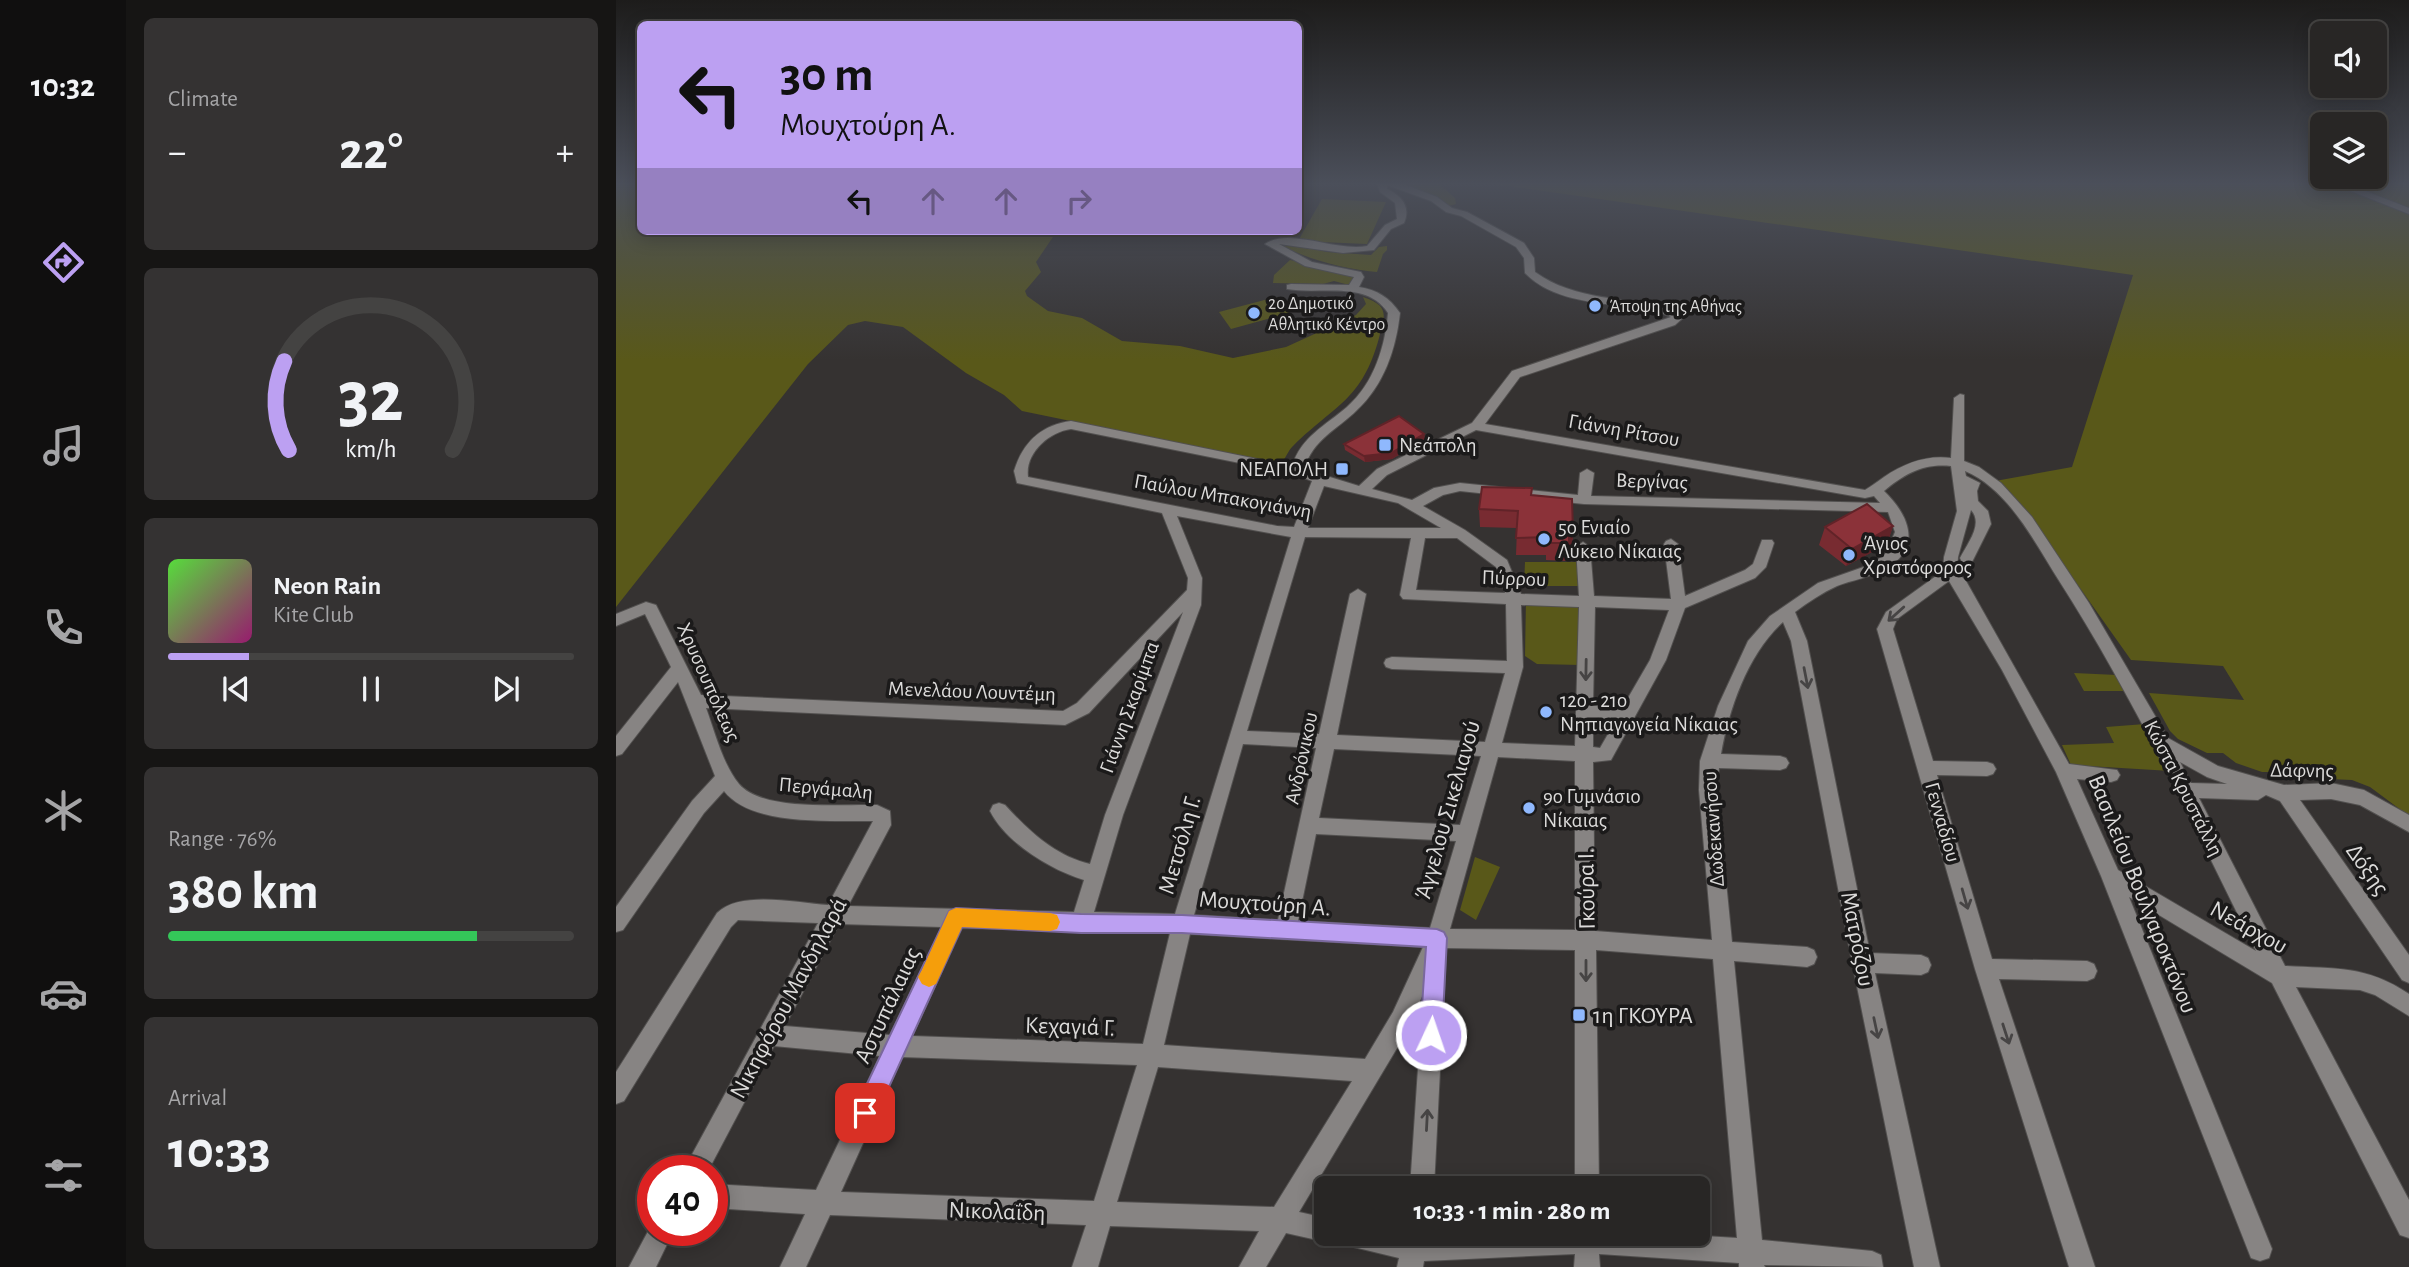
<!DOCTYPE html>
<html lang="en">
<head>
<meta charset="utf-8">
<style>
  :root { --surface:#282625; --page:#343232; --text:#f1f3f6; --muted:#a5a5a7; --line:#444342; --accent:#bca0f2 }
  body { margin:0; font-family:"Alegreya Sans",sans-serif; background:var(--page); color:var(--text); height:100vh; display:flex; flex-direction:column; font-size:26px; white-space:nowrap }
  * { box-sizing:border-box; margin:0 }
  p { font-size:23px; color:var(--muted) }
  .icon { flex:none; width:38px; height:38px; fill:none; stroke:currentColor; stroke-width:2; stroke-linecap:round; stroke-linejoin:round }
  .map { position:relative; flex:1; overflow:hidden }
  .drawer { display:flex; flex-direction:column; gap:18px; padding:18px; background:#161514; width:490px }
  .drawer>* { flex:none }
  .top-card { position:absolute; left:21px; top:21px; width:665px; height:214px; border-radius:10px; box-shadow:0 4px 18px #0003,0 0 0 2px var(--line); background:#bca0f2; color:#111; overflow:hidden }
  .buttons { position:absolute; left:1694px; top:21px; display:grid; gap:14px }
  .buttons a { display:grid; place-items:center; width:77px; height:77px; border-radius:10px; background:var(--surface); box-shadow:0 4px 18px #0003,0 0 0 2px var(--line); font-size:35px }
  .speed { position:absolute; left:21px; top:1155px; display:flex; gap:14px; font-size:35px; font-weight:700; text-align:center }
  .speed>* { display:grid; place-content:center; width:91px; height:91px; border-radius:50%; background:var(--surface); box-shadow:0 4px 18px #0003,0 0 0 2px var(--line); line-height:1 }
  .speed .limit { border:10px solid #d22; background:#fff; color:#111 }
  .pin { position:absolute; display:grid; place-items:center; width:60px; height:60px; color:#fff; margin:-30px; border-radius:14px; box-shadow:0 4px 10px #0006 }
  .me { position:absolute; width:77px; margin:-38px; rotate:3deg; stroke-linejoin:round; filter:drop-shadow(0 0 5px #0008) }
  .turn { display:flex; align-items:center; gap:24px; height:147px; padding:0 28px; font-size:32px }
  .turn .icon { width:91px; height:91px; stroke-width:2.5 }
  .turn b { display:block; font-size:49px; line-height:60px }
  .lanes { display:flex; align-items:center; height:66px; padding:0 28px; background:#0003; justify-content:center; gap:35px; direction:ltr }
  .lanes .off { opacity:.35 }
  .big { font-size:52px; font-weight:600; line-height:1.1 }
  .drawer .widget { flex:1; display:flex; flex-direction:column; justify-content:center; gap:10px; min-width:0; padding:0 24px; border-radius:10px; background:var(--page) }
  .drawer .dial { align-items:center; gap:0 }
  .dial svg { height:182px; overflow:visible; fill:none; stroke:var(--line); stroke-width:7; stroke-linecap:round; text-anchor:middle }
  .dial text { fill:var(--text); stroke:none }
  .song { display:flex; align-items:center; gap:21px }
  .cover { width:84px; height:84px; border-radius:10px; background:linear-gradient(135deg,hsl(110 70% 55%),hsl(320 70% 35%)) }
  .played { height:7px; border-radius:4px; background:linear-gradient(90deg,var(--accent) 20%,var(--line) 20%) }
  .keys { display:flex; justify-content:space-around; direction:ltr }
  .heat { display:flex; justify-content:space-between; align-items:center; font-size:38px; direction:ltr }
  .charge { height:10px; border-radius:5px; background:linear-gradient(90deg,#34c759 76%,var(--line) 0) }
  .trip { position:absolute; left:698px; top:1176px; width:396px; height:70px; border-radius:10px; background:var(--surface); box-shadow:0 4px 18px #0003,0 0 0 2px var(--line); font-weight:600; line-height:70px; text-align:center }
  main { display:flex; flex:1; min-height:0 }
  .tab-bar { display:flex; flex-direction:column; width:126px; justify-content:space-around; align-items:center; background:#100f0f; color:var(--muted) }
  .tab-bar .icon { width:49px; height:49px }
  .tab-bar .on { color:var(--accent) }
  .tab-bar b { font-size:32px; color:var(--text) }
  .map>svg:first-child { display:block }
</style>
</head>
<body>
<main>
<nav class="tab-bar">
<b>10:32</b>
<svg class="icon on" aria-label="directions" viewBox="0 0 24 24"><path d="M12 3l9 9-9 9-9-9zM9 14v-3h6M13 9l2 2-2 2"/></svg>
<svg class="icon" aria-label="music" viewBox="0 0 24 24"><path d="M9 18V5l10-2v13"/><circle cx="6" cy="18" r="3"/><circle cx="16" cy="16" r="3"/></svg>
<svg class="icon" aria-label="phone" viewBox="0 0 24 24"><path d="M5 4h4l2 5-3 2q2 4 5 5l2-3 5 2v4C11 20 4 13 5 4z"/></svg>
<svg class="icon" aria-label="climate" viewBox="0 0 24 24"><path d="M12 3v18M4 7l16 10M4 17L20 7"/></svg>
<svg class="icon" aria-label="car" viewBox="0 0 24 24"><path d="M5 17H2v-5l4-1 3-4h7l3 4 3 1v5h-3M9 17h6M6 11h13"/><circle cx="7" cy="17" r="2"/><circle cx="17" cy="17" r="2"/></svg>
<svg class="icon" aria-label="filters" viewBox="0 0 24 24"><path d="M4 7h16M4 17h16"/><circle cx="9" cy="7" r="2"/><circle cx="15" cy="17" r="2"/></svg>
</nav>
<section class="drawer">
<div class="widget"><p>Climate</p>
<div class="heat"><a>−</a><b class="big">22°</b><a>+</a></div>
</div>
<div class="widget dial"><svg viewBox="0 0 100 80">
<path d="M14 69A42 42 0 1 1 86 69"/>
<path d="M14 69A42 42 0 0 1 12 30" stroke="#bca0f2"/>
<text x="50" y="56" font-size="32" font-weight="700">32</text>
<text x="50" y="72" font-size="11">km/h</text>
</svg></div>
<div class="widget">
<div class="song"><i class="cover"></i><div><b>Neon Rain</b><p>Kite Club</p></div></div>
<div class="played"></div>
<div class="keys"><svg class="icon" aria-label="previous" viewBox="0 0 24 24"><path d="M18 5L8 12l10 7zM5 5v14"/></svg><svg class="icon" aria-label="pause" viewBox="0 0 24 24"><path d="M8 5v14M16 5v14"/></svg><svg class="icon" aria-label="next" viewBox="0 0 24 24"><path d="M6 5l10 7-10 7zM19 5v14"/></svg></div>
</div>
<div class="widget"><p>Range · 76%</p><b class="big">380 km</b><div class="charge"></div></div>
<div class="widget"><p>Arrival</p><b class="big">10:33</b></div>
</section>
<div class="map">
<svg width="1793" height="1267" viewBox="0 0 1793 1267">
  <rect width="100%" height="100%" fill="#353231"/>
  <!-- green -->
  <g fill="#595819">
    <path d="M0 182H24V231H434L439 234 420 262 425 272 409 291 411 296 432 311 466 318 506 341 564 346 617 358 670 347 740 315 750 304 747 297C774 306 769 315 763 338 746 400 720 404 678 445 673 449 671 456 666 462L658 463 406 411 388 395 350 373 287 327 249 321 232 325 192 364 0 607Z"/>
    <polygon points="785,182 821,182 839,198 840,204 833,206 784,185"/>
    <polygon points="881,182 1793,182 1793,816 1754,787 1736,780 1714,779 1683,772 1646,772 1620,763 1607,753 1591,753 1562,739 1554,731 1533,693 1628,700 1607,666 1515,660 1420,526 1379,481 1456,467 1517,275 879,184"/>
    <polygon points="706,199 770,202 751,244 682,241"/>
    <path d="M670 243 711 252 755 255 763 247 771 246V250L767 254 761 272C727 269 695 260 663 245Z"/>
    <polygon points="674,260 739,275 733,285 718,281 707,284 657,283 658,275"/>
    <polygon points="660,297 673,313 615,329 603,312"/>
    <polygon points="909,562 963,562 964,586 908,586"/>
    <polygon points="910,599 964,603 965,665 921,664 909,656"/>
    <polygon points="1458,673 1501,675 1510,691 1468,691"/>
    <polygon points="1529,724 1555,771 1455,765 1446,745 1498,743 1490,727"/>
    <polygon points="859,857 884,867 860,920 844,910"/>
  </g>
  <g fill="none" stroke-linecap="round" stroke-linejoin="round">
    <defs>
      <g id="minor">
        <path d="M782 182 821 197 836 208 851 212 908 243 918 258 919 272C959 301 1010 297 1056 309L1068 317 1059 325 904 377 869 424 1249 490C1256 486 1262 481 1268 477 1289 463 1310 455 1335 458L1338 398 1344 394 1348 395V461L1363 467 1385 483 1416 517 1473 603 1552 738 1602 766 1668 785 1715 783 1748 790 1793 815V832L1744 805 1715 799 1684 800 1793 955V983L1786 980 1664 801 1650 795 1642 800 1583 798 1669 966C1719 969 1750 965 1793 994V1016L1759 995 1744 990 1680 987 1793 1200V1238L1784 1235 1656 983 1513 897 1656 1249 1653 1258 1644 1261 1635 1258 1485 876 1440 772 1386 670 1333 581 1281 619 1277 629 1317 761 1371 762 1377 764 1380 769 1377 774 1371 776 1321 775 1376 959 1471 961 1478 964 1481 971 1478 978 1471 981 1383 979 1479 1267H1453L1359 969 1261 629 1270 612 1327 571 1328 557 1341 511 1335 466C1308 463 1288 474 1268 491 1293 515 1308 549 1267 570 1253 578 1236 580 1221 586 1206 593 1192 602 1179 612L1191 641 1254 953 1305 955 1312 958 1315 965 1312 972 1305 975 1259 973 1324 1267H1298L1236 962 1175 641 1167 622C1132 654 1113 708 1105 754L1164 756 1170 758 1173 763 1170 768 1164 770 1103 768 1101 790 1116 942 1191 947 1198 950 1201 957 1198 964 1191 967 1118 961 1146 1240 1256 1251 1265 1255 1267 1267 1148 1265 1149 1267H1123V1263L983 1254 984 1267H958L959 1254 808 1261 807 1267H781L783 1258 721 1243 719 1238 710 1242 670 1233 650 1267H623L643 1231 494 1226 482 1267H456L470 1225 214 1215 190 1267H164L189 1214 96 1208V1184L200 1190 264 1056 158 1046 92 1171H67L202 923 122 920 115 927 8 1101 0 1104V1072L101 913C124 890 181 903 212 905L257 821C216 820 136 827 108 791L88 813 7 930 0 932V907L76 801 99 776 62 682 6 754 0 756V736L55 667 29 614 0 626V614L30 602 40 605 85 695 447 711 461 703 571 590 572 578 546 513 401 483 398 471C407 442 425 425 455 421L676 466C685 437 710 425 731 407 758 383 769 347 772 313 751 280 704 295 671 289V285L675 284 733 285 738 277 689 266 649 244C673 227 720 252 751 246L769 225 781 219 779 203 764 192 761 183ZM771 185 815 201 830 212 845 216 900 247 908 258 909 273C935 300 977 302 1012 307 1027 309 1042 310 1055 317L896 371 856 423 761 469 743 486 688 469C697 439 721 430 741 410 768 385 780 349 784 313 773 297 761 290 743 287L748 277 745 272 696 262 663 244 727 253 758 250 775 229 788 223C795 207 786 196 771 189ZM455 429 678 474 696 481 678 527 661 526 412 477C409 453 433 432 455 429ZM860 430 1249 498 1258 496 1264 503 975 496 978 473 971 469 964 473 962 495 844 483 818 488 796 500 756 489 771 475ZM1349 471C1392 489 1418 541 1442 579 1518 697 1577 825 1640 951L1502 870 1461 779 1495 782 1501 780 1504 775 1501 770 1453 764 1350 581 1341 572 1342 557 1355 510C1368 524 1351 544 1344 558L1346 562H1356L1375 524 1372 511 1362 501 1361 491 1364 483 1350 476ZM708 486 782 503 825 528H692ZM844 491 968 504 1272 512 1279 532 1270 553 1256 564 1202 583 1154 616 1132 641 1102 706 1084 761 1083 790 1096 940 979 931 977 762 995 760 1050 660 1069 608 1139 578 1150 567 1158 543 1156 540H1146L1137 564 1129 570 1069 596 1062 544 1055 539 1050 541 1048 544 1055 599 978 596 974 547 967 542 960 547 963 596 905 594 891 560 849 530 807 506 827 495ZM561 516 675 537 559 914 478 912 507 815 585 605 586 578ZM689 537 795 538 784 595 787 599 890 604 891 661 776 657 770 659 768 663 770 667 776 669 889 673 869 742 721 735 750 594 742 589 734 594 703 734 631 731ZM809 538H841L880 567 889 593 800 590ZM905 605 963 607 959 746 886 743 907 667ZM979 607 1053 610 1034 660 1005 710 977 705ZM567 612 489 815 474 864C439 856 413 831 389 805L383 803 377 805 374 811C390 843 435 870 468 880L458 912 232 906 275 825 274 811 261 805C226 804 147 812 123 784 106 763 99 732 90 708L449 725 473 713ZM977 719 999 722 984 748 977 747ZM627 744 700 748 662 920 578 915ZM718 749 865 756 844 825 703 818ZM882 757 959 761V930L834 929ZM1564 762 1591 777 1611 784 1575 783ZM700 834 840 841 814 928 682 921ZM223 924 326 927 274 1035 169 1026ZM346 928 554 933 527 1044 296 1036ZM574 934 807 947 777 1012 749 1059 548 1045ZM828 948 959 950V1188H983L980 950 1097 959 1121 1238 1056 1234 813 1236V1234H710V1218L683 1212 793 1028 807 994 794 1188H818L830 953ZM286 1057 521 1065 478 1201 225 1192ZM542 1067 736 1081 658 1207 501 1202Z"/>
        <polygon points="1712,182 1726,182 1793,208 1793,214"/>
        <polygon points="37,1222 37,1230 58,1230 40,1267 13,1267"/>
      </g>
    </defs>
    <!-- minor casing -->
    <use href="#minor" stroke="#52504f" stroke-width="2"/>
    <!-- minor -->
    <use href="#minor" fill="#878483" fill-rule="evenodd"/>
  </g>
  <!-- wall -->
  <g fill="#782b31">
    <polygon points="808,434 809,439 776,459 749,462 729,450 728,444"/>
    <polygon points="916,495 957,531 956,549 953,549 952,561 930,560 930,555 900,555 901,528 864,527 863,509"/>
    <polygon points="1277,526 1271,544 1230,566 1203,545 1209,527"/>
  </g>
  <!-- shaded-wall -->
  <g fill="#612328">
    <polygon points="808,434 809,439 776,459 749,462 748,456"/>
    <polygon points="1277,526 1271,544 1230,566 1236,549"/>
    <polygon points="957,531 956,549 953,549 953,532"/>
  </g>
  <!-- building -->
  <g fill="#8b3239" stroke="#612328" stroke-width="2">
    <polygon points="783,416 808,434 775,453 748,456 728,444"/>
    <polygon points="866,487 916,488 915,495 956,499 957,531 953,532 953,543 931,543 931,537 900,538 902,511 863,509"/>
    <polygon points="1251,504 1277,526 1236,549 1209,527"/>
  </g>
  <!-- one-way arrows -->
  <defs><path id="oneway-shaft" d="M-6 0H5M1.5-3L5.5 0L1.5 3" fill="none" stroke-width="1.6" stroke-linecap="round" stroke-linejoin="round" transform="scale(1.75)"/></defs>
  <g stroke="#464444">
    <use href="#oneway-shaft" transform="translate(1280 614) rotate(138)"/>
    <use href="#oneway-shaft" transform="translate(970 670) rotate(91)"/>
    <use href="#oneway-shaft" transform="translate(1190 678) rotate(79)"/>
    <use href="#oneway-shaft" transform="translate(1349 899) rotate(74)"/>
    <use href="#oneway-shaft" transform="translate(970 971) rotate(90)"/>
    <use href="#oneway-shaft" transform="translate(1260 1028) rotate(78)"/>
    <use href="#oneway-shaft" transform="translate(1390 1034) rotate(72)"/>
    <use href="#oneway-shaft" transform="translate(811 1120) rotate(-87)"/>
  </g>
  <!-- sky -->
  <linearGradient id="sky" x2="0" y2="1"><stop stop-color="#1d1c1b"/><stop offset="0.51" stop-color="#4b4f5a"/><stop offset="1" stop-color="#4b4f5a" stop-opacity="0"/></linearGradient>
  <rect width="1793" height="360" fill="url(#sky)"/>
  <!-- route -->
  <polygon fill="#bca0f2" stroke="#7a689d" stroke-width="2" points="340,908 465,914 566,915 821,929 828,932 831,938 826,1035 823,1043 815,1046 808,1043 804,1035 810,947 566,933 465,933 346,927 257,1122 249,1125 241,1122 238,1113 241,1105 333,911"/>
  <!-- slow -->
  <polygon fill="#f59e0b" points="340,908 434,913 441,915 444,922 441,929 434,931 346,927 320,984 313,987 306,984 302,977 306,970 333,911"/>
  <!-- markers -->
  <g fill="#8fb8fd" stroke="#1b1a1a" stroke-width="2.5">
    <circle cx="979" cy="306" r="7"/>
    <circle cx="638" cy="313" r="7"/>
    <rect x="762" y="438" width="14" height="14" rx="3.5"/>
    <rect x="719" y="462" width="14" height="14" rx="3.5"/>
    <circle cx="928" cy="539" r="7"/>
    <circle cx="1233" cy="555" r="7"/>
    <circle cx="930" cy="712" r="7"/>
    <circle cx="913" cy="808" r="7"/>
    <rect x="956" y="1008" width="14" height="14" rx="3.5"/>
  </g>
  <g text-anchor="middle" stroke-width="7" stroke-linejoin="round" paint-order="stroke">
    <!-- far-poi labels -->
    <g font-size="18" fill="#dcdbda" stroke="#1b1a1a" text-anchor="start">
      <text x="652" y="309">2o Δημοτικό<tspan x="652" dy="21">Αθλητικό Κέντρο</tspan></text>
      <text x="993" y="312">Άποψη της Αθήνας</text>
    </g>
    <!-- street labels -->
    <g font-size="21" fill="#dcdbda" stroke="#1b1a1a">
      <text transform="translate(1008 430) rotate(10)" y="7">Γιάννη Ρίτσου</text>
      <text transform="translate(1036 481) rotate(2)" y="7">Βεργίνας</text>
      <text transform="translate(607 496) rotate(10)" y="7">Παύλου Μπακογιάννη</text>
      <text transform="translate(898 578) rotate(2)" y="7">Πύρρου</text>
      <text transform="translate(93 682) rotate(66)" y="7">Χρυσουπόλεως</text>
      <text transform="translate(356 691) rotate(2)" y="7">Μενελάου Λουντέμη</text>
      <text transform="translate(513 707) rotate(-70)" y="7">Γιάννη Σκαρίμπα</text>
      <text transform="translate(685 758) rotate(-78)" y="7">Ανδρόνικου</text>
      <text transform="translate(1686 770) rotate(1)" y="7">Δάφνης</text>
      <text transform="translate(210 788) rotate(5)" y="7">Περγάμαλη</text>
      <text transform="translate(1568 788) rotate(63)" y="7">Κώστα Κρυστάλλη</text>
      <text transform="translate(1327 822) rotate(74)" y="7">Γενναδίου</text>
      <text transform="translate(1097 829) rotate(-94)" y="7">Δωδεκανήσου</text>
    </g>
    <!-- poi labels -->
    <g font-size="21" fill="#dcdbda" stroke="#1b1a1a" text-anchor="start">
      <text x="783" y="452">Νεάπολη</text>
      <text x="712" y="476" text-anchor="end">ΝΕΑΠΟΛΗ</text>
      <text x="942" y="534">5ο Ενιαίο<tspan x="942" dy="24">Λύκειο Νίκαιας</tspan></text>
      <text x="1247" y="550">Άγιος<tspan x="1247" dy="24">Χριστόφορος</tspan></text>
      <text x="944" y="707">12ο - 21ο<tspan x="944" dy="24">Νηπιαγωγεία Νίκαιας</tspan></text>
      <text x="927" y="803">9ο Γυμνάσιο<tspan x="927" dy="24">Νίκαιας</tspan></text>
    </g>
    <!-- near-street labels -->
    <g font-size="24" fill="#dcdbda" stroke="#1b1a1a">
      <text transform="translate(831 810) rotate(-74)" y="8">Άγγελου Σικελιανού</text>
      <text transform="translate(563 845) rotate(-74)" y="8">Μετσόλη Γ.</text>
      <text transform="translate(1752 869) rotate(55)" y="8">Δόξης</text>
      <text transform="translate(970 889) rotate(-91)" y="8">Γκούρα Ι.</text>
      <text transform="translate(1527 894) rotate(68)" y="8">Βασιλείου Βουλγαροκτόνου</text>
      <text transform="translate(649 903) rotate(4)" y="8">Μουχτούρη Α.</text>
      <text transform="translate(1633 927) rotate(29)" y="8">Νεάρχου</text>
      <text transform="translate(1242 939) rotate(79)" y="8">Ματρόζου</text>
      <text transform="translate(172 998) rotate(-62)" y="8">Νικηφόρου Μανδηλαρά</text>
      <text transform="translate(271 1005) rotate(-65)" y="8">Αστυπάλαιας</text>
      <text transform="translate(454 1026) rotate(2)" y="8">Κεχαγιά Γ.</text>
      <text transform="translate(381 1211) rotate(2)" y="8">Νικολαΐδη</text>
    </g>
    <!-- near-poi labels -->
    <g font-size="24" fill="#dcdbda" stroke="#1b1a1a" text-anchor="start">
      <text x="977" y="1023">1η ΓΚΟΥΡΑ</text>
    </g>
  </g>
</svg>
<div class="buttons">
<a><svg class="icon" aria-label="sound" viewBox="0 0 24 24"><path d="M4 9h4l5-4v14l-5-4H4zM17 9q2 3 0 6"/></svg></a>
<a><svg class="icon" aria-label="layers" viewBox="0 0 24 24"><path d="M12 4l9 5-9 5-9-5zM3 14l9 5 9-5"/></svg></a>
</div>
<div class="speed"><div class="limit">40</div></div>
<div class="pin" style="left:249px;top:1113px;background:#d93025"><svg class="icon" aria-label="arrive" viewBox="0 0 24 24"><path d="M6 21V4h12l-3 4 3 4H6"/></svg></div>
<svg class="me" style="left:815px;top:1035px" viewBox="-20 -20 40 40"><circle r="17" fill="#bca0f2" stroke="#fff" stroke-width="3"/><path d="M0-11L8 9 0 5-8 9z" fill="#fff"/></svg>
<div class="trip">10:33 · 1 min · 280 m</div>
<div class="top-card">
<div class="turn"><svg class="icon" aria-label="left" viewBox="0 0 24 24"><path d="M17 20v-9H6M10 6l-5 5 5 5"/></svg><div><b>30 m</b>Μουχτούρη Α.</div></div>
<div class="lanes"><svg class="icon" aria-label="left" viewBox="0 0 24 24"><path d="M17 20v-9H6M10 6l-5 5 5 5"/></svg><svg class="icon off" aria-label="ahead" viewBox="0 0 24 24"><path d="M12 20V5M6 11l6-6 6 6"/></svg><svg class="icon off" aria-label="ahead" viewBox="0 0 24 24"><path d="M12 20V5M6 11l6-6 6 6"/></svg><svg class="icon off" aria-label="right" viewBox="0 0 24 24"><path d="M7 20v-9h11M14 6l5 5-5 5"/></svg></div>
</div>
</div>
</main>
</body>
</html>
